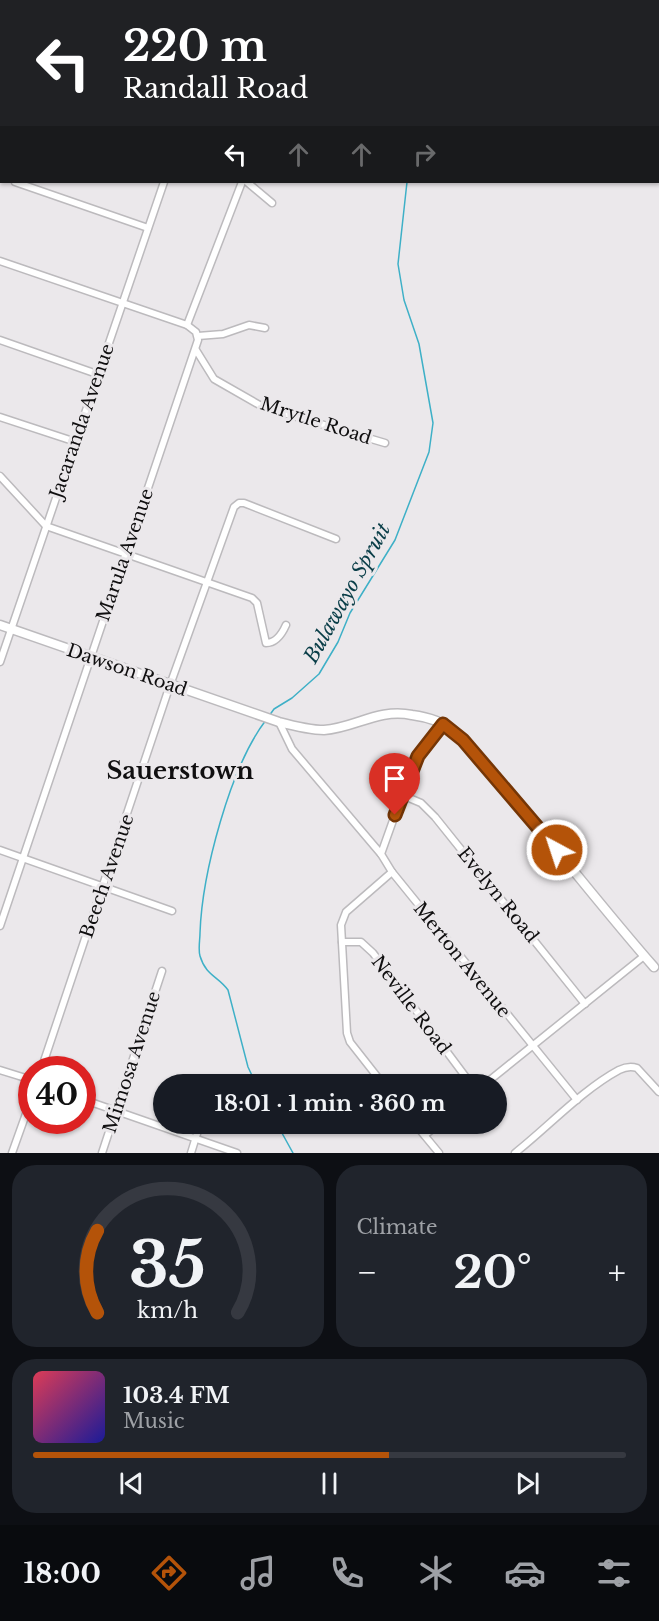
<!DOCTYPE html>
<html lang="en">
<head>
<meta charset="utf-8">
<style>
  :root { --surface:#171b24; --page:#20242c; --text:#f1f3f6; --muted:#9ea1a6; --line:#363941; --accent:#b45309 }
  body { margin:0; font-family:"Libre Baskerville",serif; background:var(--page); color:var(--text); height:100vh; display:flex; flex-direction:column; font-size:22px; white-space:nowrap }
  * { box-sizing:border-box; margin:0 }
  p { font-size:20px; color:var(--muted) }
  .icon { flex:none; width:33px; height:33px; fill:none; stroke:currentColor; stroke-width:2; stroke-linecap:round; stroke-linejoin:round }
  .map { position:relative; height:1153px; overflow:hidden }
  .drawer { display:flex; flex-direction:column; gap:12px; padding:12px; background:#0d0f14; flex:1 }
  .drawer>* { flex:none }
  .top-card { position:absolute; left:0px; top:0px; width:660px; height:183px; box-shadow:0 2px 4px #0004; background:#202124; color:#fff; overflow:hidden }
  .speed { position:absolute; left:18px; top:1056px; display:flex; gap:12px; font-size:30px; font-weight:700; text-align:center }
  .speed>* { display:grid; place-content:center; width:78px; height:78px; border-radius:50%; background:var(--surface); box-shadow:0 2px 4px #0004; line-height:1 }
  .speed .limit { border:9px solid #d22; background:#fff; color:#111 }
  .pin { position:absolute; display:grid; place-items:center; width:51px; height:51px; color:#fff; margin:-62px -26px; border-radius:50% 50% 50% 0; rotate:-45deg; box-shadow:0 0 6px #0007 }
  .pin .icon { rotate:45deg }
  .me { position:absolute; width:66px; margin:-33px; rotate:320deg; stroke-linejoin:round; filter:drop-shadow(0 0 4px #0008) }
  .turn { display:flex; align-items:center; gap:21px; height:126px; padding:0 24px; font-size:27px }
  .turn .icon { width:78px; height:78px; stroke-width:2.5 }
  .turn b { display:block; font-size:42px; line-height:51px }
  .lanes { display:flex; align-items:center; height:57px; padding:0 24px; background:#0003; justify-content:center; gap:30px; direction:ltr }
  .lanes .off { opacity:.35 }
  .big { font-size:45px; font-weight:700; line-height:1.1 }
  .drawer .card { flex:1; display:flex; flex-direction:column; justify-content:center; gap:9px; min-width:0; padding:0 21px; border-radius:24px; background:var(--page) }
  .drawer .dial { align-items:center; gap:0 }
  .dial svg { height:156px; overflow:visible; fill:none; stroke:var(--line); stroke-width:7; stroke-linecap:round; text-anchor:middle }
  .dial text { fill:var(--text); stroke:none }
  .song { display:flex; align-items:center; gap:18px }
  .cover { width:72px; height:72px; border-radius:9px; background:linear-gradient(135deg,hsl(350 70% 55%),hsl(240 70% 35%)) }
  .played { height:6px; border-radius:3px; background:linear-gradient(90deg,var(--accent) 60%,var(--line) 60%) }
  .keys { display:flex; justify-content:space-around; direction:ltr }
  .heat { display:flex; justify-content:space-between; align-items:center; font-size:33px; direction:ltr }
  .drawer .tiles { flex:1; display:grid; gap:12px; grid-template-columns:1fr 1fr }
  .card:last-child { grid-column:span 2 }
  .trip { position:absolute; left:153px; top:1074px; width:354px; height:60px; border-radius:30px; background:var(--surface); box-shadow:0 2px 4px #0004; font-weight:700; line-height:60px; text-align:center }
  .tabs { display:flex; height:96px; justify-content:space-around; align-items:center; background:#090b0e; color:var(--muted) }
  .tabs .icon { width:42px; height:42px }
  .tabs .current { color:var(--accent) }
  .tabs b { font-size:27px; color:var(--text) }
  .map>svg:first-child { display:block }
</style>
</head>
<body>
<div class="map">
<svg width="659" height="1153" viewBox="0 0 659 1153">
  <rect width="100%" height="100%" fill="#ebe8eb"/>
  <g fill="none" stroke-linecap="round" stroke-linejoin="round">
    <!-- stream -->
    <g stroke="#3eb0c7" stroke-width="1.5">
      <polyline points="187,0 189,2"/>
      <polyline points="269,716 274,709 292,698 319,674 338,642 350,613 395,540 429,452 433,423 419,344 404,300 398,264 407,182"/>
      <path d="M256 1084 248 1067 228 990C218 976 206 976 200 956 198 949 200 940 200 933 202 874 230 767 266 720"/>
      <polyline points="277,1124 293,1153"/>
    </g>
    <defs>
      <g id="street">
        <polyline points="12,2 13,0"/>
        <polyline points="115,2 116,0"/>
        <polyline points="225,2 226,0"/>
        <polyline points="0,38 2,33"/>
        <polyline points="0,98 2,98"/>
        <polyline points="0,176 2,177"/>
        <polyline points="15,182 148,228"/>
        <polyline points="247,182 272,203"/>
        <polyline points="0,261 187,325 196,332 198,340 0,926"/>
        <polyline points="187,325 242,182"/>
        <polyline points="198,336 223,334 249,325 265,328"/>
        <polyline points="0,340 97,374"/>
        <polyline points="196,350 214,379 263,407 385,443"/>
        <polyline points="0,417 76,442"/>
        <path d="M0 476 46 526 252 598 257 603 266 643C276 643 282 634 286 625"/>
        <polyline points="0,662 164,182"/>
        <polyline points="279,722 292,749 381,854"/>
        <polyline points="443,724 418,756 411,770 381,854 392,872 577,1100"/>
        <polyline points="402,795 421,803 435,817 585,1004"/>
        <polyline points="0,850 172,911"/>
        <polyline points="342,942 361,942 373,953 471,1084"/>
        <polyline points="0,1070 32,1080"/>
        <polyline points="41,1070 170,685 234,507 239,503 244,503 336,539"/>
        <polyline points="383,1084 350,1042 347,1033 341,925 346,912 392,872"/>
        <polyline points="485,1084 644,956"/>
        <polyline points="82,1099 237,1153"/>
        <polyline points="415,1124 439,1153"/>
        <polyline points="425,1135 439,1124"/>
        <polyline points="12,1153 32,1097"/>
        <polyline points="102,1153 162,971"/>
        <polyline points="191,1153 200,1124"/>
        <path d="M515 1153C548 1127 582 1090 619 1070 625 1067 631 1066 637 1068L659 1092"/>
      </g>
      <path id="secondary" d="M0 625 279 722C294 726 309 730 324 730 355 728 378 708 412 715 427 717 443 722 454 731 475 748 491 773 509 793 558 850 604 910 654 967"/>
    </defs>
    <!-- street casing -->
    <use href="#street" stroke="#bcbabd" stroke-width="9"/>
    <!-- secondary casing -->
    <use href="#secondary" stroke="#bcbabd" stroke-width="11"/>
    <!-- street -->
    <use href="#street" stroke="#fff" stroke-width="6"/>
    <!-- secondary -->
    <use href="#secondary" stroke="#fff" stroke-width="8"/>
  </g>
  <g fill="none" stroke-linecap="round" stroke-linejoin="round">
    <defs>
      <polyline id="route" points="395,815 418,756 443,724 463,740 557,850"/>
    </defs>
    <!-- route casing -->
    <use href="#route" stroke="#753606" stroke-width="15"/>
    <!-- route -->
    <use href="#route" stroke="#b45309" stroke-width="10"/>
  </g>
  <g text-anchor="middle" stroke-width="6" stroke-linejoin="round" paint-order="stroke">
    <!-- street labels -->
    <g font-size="18" fill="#100f10" stroke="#ebe8eb">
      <text transform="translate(82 421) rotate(-71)" y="6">Jacaranda Avenue</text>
      <text transform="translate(316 421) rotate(18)" y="6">Mrytle Road</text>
      <text transform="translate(125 555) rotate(-71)" y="6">Marula Avenue</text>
      <text transform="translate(127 670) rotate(19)" y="6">Dawson Road</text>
      <text transform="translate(107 876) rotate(-71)" y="6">Beech Avenue</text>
      <text transform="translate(498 895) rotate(51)" y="6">Evelyn Road</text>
      <text transform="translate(462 960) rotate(51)" y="6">Merton Avenue</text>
      <text transform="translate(411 1005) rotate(53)" y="6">Neville Road</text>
      <text transform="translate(132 1062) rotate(-72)" y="6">Mimosa Avenue</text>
    </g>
    <!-- water labels -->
    <g font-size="20" font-style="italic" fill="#0a3e48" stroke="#ebe8eb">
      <text transform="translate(347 593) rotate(-61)" y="7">Bulawayo Spruit</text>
    </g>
    <!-- district labels -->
    <g font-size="24" font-weight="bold" fill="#100f10" stroke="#ebe8eb">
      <text x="180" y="779">Sauerstown</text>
    </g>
  </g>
</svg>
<div class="speed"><div class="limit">40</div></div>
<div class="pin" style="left:395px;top:815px;background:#d93025"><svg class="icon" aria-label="arrive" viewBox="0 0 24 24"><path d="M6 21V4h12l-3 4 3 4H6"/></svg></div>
<svg class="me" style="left:557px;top:850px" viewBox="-20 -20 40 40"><circle r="17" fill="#b45309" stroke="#fff" stroke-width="3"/><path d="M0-11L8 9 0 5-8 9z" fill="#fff"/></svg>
<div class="trip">18:01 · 1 min · 360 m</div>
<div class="top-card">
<div class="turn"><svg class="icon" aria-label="left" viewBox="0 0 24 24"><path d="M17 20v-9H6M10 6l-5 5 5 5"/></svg><div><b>220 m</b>Randall Road</div></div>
<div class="lanes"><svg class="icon" aria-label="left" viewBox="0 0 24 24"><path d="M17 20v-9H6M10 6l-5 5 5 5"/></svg><svg class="icon off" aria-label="ahead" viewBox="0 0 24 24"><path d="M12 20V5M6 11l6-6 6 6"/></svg><svg class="icon off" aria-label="ahead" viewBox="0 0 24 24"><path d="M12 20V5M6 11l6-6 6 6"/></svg><svg class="icon off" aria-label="right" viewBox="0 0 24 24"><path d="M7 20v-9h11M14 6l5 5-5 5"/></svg></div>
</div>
</div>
<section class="drawer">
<div class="tiles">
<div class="card dial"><svg viewBox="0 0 100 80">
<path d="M14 69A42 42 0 1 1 86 69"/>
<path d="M14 69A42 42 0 0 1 14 27" stroke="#b45309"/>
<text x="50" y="56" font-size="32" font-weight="700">35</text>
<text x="50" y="72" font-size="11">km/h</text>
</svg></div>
<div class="card"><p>Climate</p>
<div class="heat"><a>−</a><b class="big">20°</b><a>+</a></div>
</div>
<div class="card">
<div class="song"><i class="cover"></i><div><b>103.4 FM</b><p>Music</p></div></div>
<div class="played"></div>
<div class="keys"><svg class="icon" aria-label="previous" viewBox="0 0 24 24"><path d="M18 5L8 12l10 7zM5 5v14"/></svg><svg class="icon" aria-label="pause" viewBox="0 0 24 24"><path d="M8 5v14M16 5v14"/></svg><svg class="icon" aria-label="next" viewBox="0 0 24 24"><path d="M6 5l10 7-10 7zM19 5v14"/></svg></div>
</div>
</div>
</section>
<nav class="tabs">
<b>18:00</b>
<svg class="icon current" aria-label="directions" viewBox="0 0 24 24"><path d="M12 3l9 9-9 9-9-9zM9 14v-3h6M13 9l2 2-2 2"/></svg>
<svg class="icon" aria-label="music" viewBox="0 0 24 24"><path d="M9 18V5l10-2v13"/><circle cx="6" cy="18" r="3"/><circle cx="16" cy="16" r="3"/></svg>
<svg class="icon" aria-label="phone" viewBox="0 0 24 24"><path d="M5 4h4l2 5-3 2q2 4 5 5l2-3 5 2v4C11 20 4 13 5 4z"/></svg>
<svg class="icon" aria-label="climate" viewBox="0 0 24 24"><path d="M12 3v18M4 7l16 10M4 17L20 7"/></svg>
<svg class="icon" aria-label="car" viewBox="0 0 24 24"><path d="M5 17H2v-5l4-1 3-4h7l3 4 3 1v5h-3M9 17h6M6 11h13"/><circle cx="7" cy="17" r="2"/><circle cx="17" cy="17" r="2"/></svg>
<svg class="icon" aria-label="filters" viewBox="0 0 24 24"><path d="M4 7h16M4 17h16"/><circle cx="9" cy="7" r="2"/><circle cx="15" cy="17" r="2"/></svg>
</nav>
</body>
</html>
